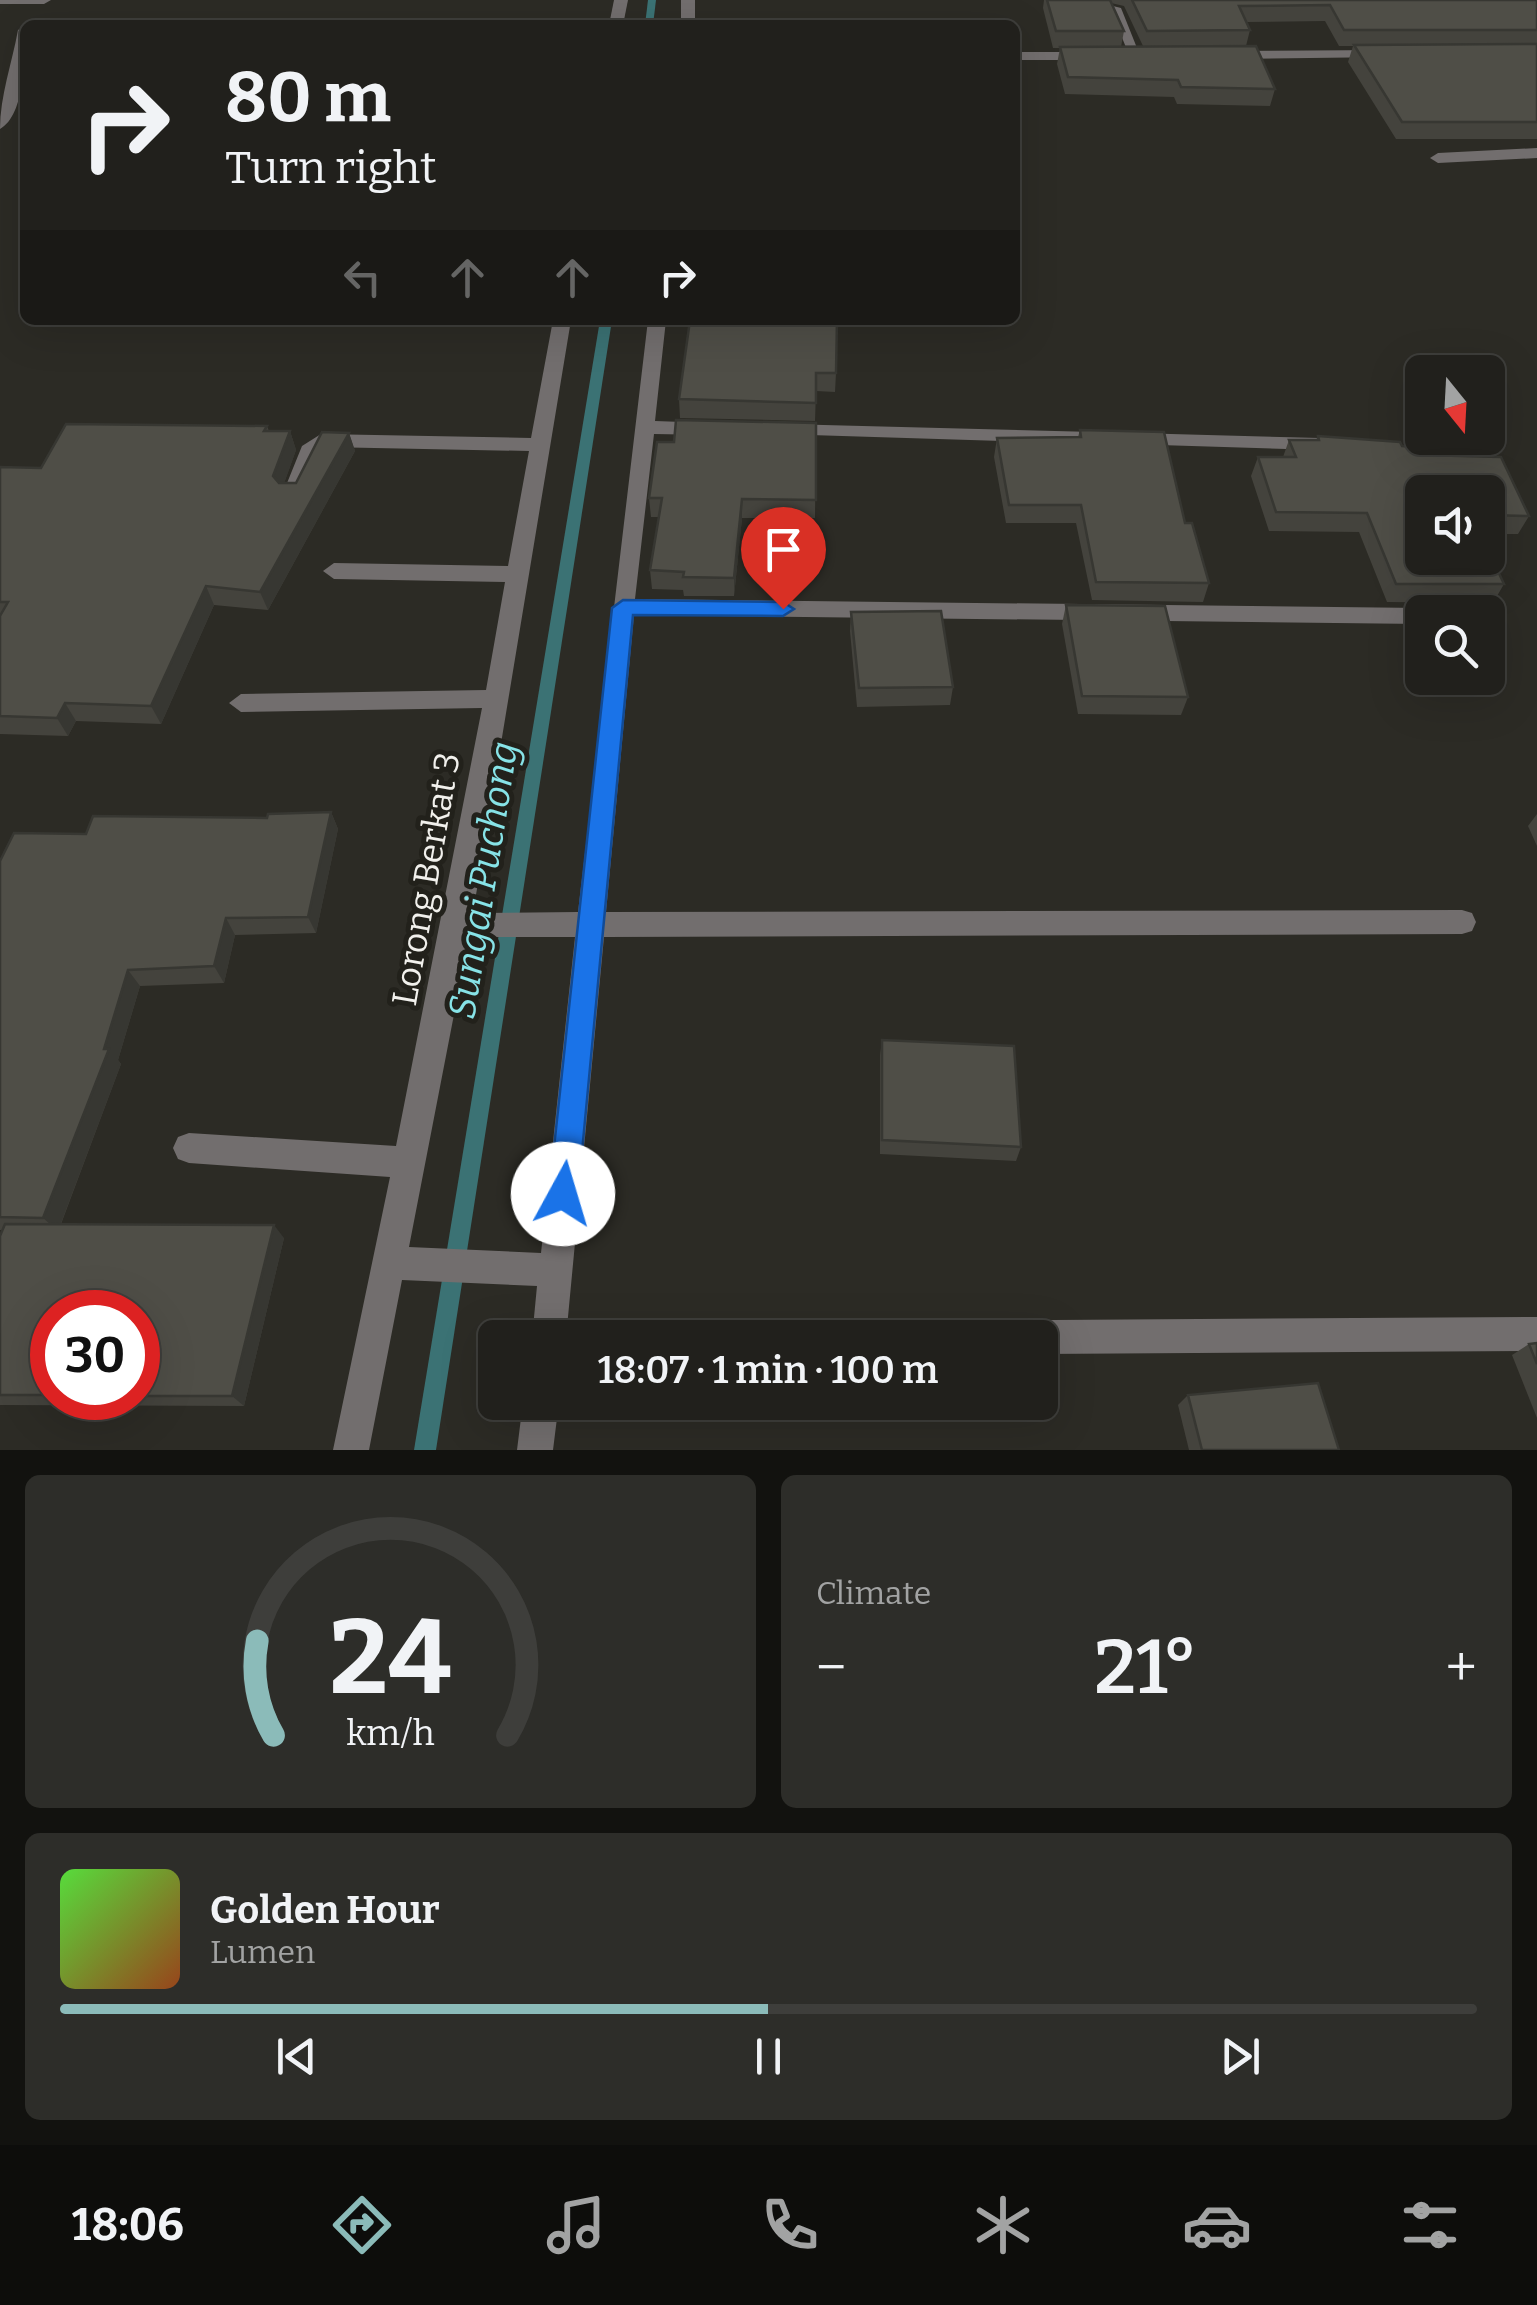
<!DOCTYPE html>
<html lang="en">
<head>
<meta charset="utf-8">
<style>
  :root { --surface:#21201c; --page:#2d2d29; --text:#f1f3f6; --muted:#a2a3a3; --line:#3e3e3b; --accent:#8bbbb9 }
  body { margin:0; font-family:Bitter,serif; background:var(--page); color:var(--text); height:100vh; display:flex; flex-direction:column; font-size:38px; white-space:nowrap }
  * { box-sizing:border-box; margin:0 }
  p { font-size:32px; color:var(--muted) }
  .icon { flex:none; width:55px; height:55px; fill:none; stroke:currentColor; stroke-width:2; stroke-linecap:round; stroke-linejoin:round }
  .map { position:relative; height:1450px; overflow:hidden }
  .details { display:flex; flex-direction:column; gap:25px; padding:25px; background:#12120f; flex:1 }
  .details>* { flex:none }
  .hud { position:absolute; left:20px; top:20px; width:1000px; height:305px; border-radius:15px; box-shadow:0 10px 40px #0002,0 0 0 2px var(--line); background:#21201c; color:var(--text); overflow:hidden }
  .needle { width:65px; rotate:162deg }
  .buttons { position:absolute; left:1405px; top:355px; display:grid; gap:20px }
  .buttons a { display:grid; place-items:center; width:100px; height:100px; border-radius:15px; background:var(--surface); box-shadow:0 10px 40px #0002,0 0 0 2px var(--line); font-size:50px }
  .speed { position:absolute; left:30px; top:1290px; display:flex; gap:20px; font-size:50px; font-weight:700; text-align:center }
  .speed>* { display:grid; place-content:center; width:130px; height:130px; border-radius:50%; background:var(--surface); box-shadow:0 10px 40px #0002,0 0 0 2px var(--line); line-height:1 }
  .speed .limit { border:15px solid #d22; background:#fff; color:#111 }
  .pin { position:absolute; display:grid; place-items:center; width:85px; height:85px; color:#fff; margin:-102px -42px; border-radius:50% 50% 50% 0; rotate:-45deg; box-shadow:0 0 10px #0007 }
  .pin .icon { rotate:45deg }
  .me { position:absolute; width:110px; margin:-55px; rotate:6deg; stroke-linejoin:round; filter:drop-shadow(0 0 8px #0008) }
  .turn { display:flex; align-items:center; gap:35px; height:210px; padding:0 40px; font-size:45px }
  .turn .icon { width:130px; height:130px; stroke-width:2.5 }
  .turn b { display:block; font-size:70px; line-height:85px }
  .lanes { display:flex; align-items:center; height:95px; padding:0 40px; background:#0003; justify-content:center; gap:50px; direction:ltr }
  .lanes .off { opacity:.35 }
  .big { font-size:75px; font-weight:600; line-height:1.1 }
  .details .tile { flex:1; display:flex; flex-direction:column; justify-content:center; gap:15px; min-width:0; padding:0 35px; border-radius:15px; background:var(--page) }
  .details .dial { align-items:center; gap:0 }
  .dial svg { height:260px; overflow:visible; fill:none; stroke:var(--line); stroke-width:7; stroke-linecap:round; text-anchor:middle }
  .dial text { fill:var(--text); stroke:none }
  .song { display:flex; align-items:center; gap:30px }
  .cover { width:120px; height:120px; border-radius:15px; background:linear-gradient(135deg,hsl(110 70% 55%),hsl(20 70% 35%)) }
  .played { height:10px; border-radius:5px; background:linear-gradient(90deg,var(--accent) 50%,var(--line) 50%) }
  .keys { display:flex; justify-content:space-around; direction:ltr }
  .heat { display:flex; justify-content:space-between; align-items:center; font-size:55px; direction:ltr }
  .details .tiles { flex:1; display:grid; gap:25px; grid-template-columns:1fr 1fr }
  .tile:last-child { grid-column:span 2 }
  .trip { position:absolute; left:478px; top:1320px; width:580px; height:100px; border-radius:15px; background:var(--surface); box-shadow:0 10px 40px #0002,0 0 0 2px var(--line); font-weight:600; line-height:100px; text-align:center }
  .menu { display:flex; height:160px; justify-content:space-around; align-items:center; background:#0d0d0b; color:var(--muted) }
  .menu .icon { width:70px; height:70px }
  .menu .on { color:var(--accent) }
  .menu b { font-size:45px; color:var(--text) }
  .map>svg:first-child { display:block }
</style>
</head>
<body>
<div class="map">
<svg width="1537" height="1450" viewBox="0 0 1537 1450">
  <rect width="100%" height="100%" fill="#2c2b25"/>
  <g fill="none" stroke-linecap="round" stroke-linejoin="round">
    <!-- stream -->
    <g fill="#3b7274" fill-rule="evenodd">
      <polygon points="648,0 656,0 653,25 645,25"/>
      <polygon points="600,320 612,320 436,1450 414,1450"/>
    </g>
    <!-- minor -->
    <g fill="#726e6e" fill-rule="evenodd">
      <polygon points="0,0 51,0 44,4 0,4"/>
      <polygon points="614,0 628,0 623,25 609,25"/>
      <rect x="681" y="0" width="14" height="25"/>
      <polygon points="1109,5 1121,8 1141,58 1129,55"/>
      <path d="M25 26C25 53 26 115 0 129 0 96 12 63 18 30Z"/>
      <polygon points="1385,50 1392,54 1390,57 1230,59 1223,55 1230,51"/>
      <polygon points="1015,52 1090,52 1097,56 1090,60 1015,60"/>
      <polygon points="1537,148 1537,158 1438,163 1430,158 1438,153"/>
      <path d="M553 320H571L473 913 578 912 648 320H666L655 421 710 423 720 429 710 435 654 434 635 599 1422 608 1432 612H1422V624L634 615 606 912 1462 910 1472 913 1476 922 1472 931 1462 934 604 937 566 1338H532L537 1286 402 1280 369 1450H333L390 1177 189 1163 178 1159 173 1148 178 1137 189 1133 396 1146 482 708 241 712 229 703 241 694 486 690 505 582 334 579 323 571 334 563 508 566 529 451 325 447 302 498H286L283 493 302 446 321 434 531 438ZM469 937H575L541 1253 409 1247Z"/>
      <polygon points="785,424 1094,432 1104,438 1094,444 778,434 778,426"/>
      <polygon points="1134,433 1319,438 1329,444 1319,450 1127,444 1124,439"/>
      <polygon points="1537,1317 1537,1351 1040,1354 1040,1338 854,1338 859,1326 871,1321"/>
      <polygon points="523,1402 559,1402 553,1450 517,1450"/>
    </g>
  </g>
  <!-- wall -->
  <g fill="#44433d" fill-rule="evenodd">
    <path d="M1044 0H1537V139H1396L1348 62 1353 46H1339L1325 21 1246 22 1250 30 1246 46 1275 89 1270 106 1177 104 1174 97 1065 94 1057 64 1060 48H1053L1043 8ZM1111 3 1124 6 1143 46 1121 47 1124 31Z"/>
    <polygon points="690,320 836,373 835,392 816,391 815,421 680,418 679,399"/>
    <polygon points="816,423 815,518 742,518 734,596 684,596 683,590 652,589 650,570 659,517 651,517 649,498 674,442"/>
    <polygon points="267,426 269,431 290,431 296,450 284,483 296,483 349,433 355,451 268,610 214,605 161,724 76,721 68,736 0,734 0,467 41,468"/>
    <polygon points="1080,430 1185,523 1209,583 1203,602 1092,600 1076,523 1006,523 994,457 997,438 1078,437"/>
    <polygon points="1318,436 1402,446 1422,455 1529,516 1518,534 1488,534 1488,492 1422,492 1504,584 1493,603 1387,602 1359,532 1269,531 1251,476 1258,457 1283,457 1289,440 1316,440"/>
    <polygon points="1066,605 1188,697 1181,715 1078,714 1062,624"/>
    <polygon points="851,612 953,687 950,705 857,707 850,631"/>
    <path d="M331 812 338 829 316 933 235 935 224 983 140 986 118 1060 121 1064 61 1224 284 1238 244 1406 0 1405V1236L2 1230H0V861L86 834ZM52 1312H138V1398H52Z"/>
    <polygon points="1537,814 1537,846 1528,826"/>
    <polygon points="882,1040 1021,1147 1016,1161 880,1154 880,1055"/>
    <polygon points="1537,1343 1537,1418 1512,1355 1529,1344"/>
    <polygon points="1188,1395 1339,1450 1189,1450 1178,1405"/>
  </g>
  <!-- shaded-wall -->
  <g fill="#373732">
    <polygon points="290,431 296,450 280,495 273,476"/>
    <polygon points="349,433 355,451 268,610 260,592"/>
    <polygon points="742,499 742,518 734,596 734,578"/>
    <polygon points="206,586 214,605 161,724 151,706"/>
    <polygon points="65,703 76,721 68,736 57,718"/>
    <polygon points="331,812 338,829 316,933 308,917"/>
    <polygon points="226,918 235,935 224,983 214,966"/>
    <polygon points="128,970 140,986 118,1060 121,1064 58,1231 43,1218 104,1049"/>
    <polygon points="274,1225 284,1238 244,1406 232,1396"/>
  </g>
  <!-- building -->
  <g fill="#4f4e47" stroke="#373732" stroke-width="2.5">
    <polygon points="1047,0 1110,0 1124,31 1056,31"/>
    <polygon points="1132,0 1537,0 1537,30 1344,30 1330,5 1239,6 1250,30 1147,31"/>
    <polygon points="1537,44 1537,122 1402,122 1354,45"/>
    <polygon points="1256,46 1275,89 1181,87 1178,80 1068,77 1060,47"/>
    <polygon points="690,320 837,320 836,373 816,373 816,403 679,399"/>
    <polygon points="676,420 816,423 816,500 742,499 734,578 683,577 684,572 650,570 662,498 649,498 657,442 674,442"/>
    <polygon points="66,424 267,426 264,431 290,431 273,476 279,483 296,483 322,432 349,433 260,592 206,586 151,706 65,703 57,718 0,716 0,616 8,602 0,602 0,467 41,468"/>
    <polygon points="1080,430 1164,432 1185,523 1192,523 1209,583 1096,582 1081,505 1009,505 997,438 1081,437"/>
    <polygon points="1318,436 1400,442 1402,446 1418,447 1422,455 1501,457 1529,516 1488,515 1488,492 1422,492 1422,558 1488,558 1488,550 1504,584 1396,584 1367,513 1276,512 1258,457 1296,457 1289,440 1319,440"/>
    <polygon points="1066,605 1165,606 1188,697 1082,696"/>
    <polygon points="941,611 953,687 859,688 851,612"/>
    <polygon points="331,812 308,917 226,918 214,966 128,970 104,1049 109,1049 43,1218 0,1217 0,861 14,833 86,834 93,816 267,818 268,814"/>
    <polygon points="882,1040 1014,1046 1021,1147 882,1140"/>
    <polygon points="5,1224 274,1225 232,1396 138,1396 138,1312 52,1312 52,1395 0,1395 0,1236"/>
    <polygon points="1537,1343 1537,1364 1529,1344"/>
    <polygon points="1318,1383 1339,1450 1202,1450 1188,1395"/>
  </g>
  <!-- route -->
  <polygon fill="#1a73e8" stroke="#114b97" stroke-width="2.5" points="623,600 783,602 794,609 783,616 633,615 578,1194 574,1204 563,1209 553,1204 549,1194 612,608"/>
  <g text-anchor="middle" stroke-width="10" stroke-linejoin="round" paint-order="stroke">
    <!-- street labels -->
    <g font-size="35" fill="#f1f0ec" stroke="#22211b">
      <text transform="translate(426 879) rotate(-80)" y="12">Lorong Berkat 3</text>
    </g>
    <!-- water labels -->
    <g font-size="38" font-style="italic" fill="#87e3e7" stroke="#22211b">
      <text transform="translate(483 880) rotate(-81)" y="13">Sungai Puchong</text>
    </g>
  </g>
</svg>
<div class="buttons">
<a><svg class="needle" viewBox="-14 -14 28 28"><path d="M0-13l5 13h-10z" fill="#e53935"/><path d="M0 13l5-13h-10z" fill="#a2a3a3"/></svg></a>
<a><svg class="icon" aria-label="sound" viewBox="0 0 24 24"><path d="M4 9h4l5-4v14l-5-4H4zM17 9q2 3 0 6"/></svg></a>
<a><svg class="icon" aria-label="search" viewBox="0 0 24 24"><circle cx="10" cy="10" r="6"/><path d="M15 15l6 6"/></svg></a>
</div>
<div class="speed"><div class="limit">30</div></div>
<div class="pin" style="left:783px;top:609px;background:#d93025"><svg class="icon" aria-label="arrive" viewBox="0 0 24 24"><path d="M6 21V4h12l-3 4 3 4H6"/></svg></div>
<svg class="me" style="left:563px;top:1194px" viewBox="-20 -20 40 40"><circle r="19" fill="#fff"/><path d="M0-13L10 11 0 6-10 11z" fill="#1a73e8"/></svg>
<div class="trip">18:07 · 1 min · 100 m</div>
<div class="hud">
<div class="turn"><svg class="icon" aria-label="right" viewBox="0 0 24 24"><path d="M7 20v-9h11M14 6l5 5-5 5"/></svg><div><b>80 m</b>Turn right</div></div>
<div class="lanes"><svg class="icon off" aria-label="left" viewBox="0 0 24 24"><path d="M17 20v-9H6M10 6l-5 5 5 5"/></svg><svg class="icon off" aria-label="ahead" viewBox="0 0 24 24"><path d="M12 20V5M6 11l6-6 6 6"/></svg><svg class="icon off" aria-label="ahead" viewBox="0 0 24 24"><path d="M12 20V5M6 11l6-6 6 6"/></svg><svg class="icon" aria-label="right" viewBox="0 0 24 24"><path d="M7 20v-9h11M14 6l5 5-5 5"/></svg></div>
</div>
</div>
<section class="details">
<div class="tiles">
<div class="tile dial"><svg viewBox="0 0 100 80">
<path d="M14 69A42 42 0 1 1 86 69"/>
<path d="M14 69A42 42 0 0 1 9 40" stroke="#8bbbb9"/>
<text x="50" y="56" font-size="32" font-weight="700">24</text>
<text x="50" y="72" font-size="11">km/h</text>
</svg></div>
<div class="tile"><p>Climate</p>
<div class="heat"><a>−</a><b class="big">21°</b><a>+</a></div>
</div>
<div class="tile">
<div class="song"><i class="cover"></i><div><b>Golden Hour</b><p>Lumen</p></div></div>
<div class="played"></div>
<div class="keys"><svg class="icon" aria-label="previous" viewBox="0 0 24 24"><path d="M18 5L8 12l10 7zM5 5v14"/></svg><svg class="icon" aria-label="pause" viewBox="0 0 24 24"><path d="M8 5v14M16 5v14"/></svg><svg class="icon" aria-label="next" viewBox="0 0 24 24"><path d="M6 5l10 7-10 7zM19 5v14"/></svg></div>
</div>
</div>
</section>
<nav class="menu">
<b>18:06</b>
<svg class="icon on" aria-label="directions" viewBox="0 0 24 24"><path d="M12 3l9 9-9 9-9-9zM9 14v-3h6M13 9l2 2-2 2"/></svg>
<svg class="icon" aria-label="music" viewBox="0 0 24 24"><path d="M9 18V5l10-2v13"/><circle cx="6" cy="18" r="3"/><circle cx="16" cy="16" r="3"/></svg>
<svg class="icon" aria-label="phone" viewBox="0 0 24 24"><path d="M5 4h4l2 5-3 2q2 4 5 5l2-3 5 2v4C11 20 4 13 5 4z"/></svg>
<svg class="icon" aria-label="climate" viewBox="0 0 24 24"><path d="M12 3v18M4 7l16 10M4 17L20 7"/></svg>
<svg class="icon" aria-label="car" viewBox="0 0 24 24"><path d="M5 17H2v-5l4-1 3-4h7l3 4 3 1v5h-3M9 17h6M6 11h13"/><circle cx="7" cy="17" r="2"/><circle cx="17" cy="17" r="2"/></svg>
<svg class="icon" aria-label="filters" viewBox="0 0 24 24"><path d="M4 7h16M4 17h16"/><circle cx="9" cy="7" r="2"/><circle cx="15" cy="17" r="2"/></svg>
</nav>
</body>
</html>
